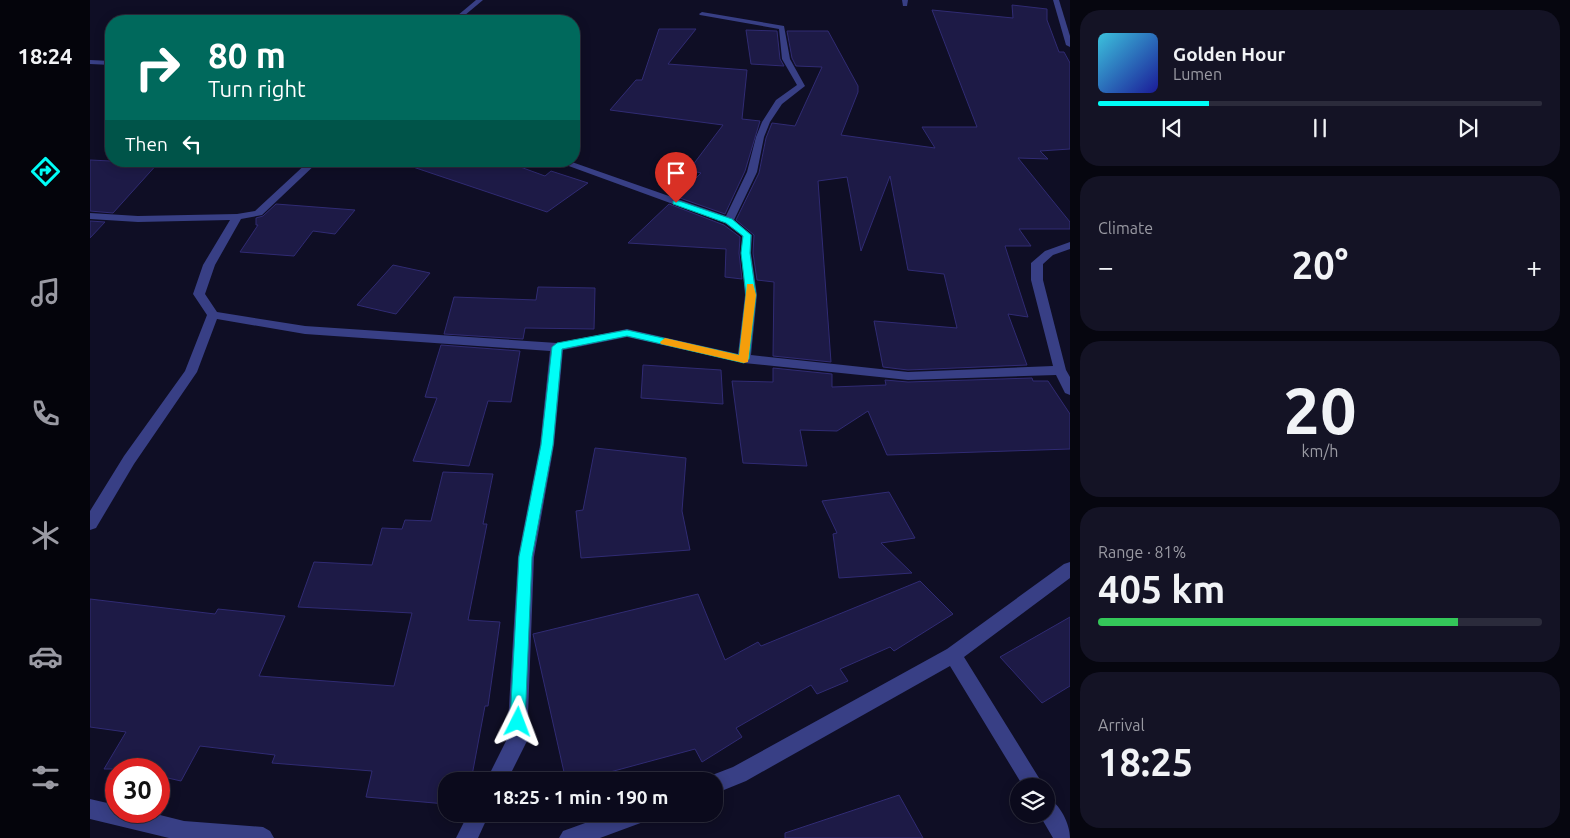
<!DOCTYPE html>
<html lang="en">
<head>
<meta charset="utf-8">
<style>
  :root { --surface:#0b0a1c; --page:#141325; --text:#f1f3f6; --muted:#9a9aa3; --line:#2b2b3b; --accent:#00fdf7 }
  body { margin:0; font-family:Ubuntu,sans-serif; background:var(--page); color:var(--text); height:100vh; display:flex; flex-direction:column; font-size:19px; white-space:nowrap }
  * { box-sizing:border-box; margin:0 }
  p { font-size:16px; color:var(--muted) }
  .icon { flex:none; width:28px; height:28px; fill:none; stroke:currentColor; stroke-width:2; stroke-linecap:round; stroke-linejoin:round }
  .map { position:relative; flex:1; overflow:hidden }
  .sheet { display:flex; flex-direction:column; gap:10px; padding:10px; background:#06060f; width:500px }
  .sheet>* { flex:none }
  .banner { position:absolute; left:15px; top:15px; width:475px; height:152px; border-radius:20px; box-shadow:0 2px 12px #0003,0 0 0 1px var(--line); background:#00695c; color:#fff; overflow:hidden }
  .controls { position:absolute; left:920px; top:778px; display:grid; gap:10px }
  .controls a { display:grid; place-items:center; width:45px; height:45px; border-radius:50%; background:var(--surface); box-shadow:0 2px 12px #0003,0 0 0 1px var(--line); font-size:25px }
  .speed { position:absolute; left:15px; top:758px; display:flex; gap:10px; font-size:25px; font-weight:700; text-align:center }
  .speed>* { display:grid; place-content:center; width:65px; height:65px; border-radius:50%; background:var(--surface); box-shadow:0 2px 12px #0003,0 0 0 1px var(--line); line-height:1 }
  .speed .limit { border:8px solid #d22; background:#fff; color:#111 }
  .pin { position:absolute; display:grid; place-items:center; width:42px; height:42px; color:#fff; margin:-51px -21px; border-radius:50% 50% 50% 0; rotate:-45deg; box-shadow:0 0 5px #0007 }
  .pin .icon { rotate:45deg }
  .me { position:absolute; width:55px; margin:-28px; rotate:3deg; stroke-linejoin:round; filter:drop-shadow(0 0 4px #0008) }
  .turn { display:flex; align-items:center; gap:18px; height:105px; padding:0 20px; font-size:22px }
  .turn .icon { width:65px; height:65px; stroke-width:2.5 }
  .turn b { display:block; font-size:35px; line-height:42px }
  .then { display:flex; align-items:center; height:48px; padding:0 20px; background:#0003; gap:10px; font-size:19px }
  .big { font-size:38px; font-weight:700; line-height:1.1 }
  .sheet .tile { flex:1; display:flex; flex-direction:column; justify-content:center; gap:8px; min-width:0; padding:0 18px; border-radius:20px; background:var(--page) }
  .sheet .dial { align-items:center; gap:0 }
  .dial b { font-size:65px; line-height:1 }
  .song { display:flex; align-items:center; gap:15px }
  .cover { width:60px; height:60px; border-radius:8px; background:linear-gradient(135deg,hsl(190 70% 55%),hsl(240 70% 35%)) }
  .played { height:5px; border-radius:2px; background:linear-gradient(90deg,var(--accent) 25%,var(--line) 25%) }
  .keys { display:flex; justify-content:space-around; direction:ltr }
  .heat { display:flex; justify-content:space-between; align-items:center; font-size:28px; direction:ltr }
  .charge { height:8px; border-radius:4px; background:linear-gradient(90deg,#34c759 81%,var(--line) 0) }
  .trip { position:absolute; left:348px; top:772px; width:285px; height:50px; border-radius:20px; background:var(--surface); box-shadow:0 2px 12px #0003,0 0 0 1px var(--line); font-weight:700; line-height:50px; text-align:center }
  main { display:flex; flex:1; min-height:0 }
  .tabs { display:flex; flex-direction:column; width:90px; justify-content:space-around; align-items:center; background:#04040b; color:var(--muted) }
  .tabs .icon { width:35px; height:35px }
  .tabs .active { color:var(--accent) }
  .tabs b { font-size:22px; color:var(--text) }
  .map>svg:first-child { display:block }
</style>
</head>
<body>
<main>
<nav class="tabs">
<b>18:24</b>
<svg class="icon active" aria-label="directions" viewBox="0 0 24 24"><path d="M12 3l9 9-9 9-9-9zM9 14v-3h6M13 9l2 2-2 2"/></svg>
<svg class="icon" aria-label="music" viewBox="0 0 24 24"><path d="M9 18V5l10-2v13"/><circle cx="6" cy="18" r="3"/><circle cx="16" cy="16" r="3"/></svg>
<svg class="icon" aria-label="phone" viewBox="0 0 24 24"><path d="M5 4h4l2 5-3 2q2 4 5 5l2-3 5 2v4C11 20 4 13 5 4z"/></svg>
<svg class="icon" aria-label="climate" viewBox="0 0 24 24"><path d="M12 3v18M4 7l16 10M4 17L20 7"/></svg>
<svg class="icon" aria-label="car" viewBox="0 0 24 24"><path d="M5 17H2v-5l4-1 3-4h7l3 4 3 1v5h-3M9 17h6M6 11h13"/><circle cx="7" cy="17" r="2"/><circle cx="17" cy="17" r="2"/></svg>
<svg class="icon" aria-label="filters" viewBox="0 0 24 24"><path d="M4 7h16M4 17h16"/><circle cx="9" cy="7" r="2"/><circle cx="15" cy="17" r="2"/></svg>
</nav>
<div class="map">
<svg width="980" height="838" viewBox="0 0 980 838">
  <rect width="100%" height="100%" fill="#0f0e25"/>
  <!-- building -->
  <g fill="#1d1a46" stroke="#302b73">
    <polygon points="922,5 957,9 957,20 969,52 974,52 980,63 980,149 950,151 958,159 928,158 980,222 980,229 929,229 941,246 915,246 938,317 918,314 937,365 818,370 793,367 784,321 867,328 854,274 818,270 800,176 771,251 757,177 728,181 741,362 683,356 684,282 667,280 663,253 664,235 646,220 669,173 676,138 682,123 705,126 732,67 706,66 702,58 697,31 738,31 768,86 768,92 751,135 845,148 832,127 887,127 842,10 923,18"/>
    <polygon points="569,29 606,29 578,64 657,70 652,119 670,121 655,171 635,214 587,197 611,173 599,170 633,125 520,110 546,80 552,80"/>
    <polygon points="656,30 687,31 690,59 694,66 661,64"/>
    <polygon points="0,160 21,161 69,162 23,213 0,211"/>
    <polygon points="321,161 414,161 455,176 461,171 498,183 457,212 320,166"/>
    <polygon points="186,204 265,210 245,234 223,231 204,256 150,252 168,225 166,225 166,218 173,216"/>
    <polygon points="579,204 634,225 650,237 649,253 652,279 635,277 636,249 538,243"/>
    <polygon points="0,221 15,222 0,238"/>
    <polygon points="303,265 340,273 306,314 267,305"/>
    <polygon points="448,287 505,288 504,329 435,328 433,339 354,334 364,297 446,300"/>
    <polygon points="351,345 430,351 421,402 398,401 379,466 323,461 347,398 335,397"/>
    <polygon points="553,365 631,370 633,404 551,398"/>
    <polygon points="683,368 742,374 742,387 796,385 795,380 818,382 942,378 943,381 958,381 980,414 980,449 797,455 778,411 747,431 710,430 717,466 653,463 642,381 683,382"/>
    <polygon points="505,448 596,458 592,511 600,550 491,558 486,511 493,510"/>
    <polygon points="353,472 403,474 393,524 397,524 378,620 410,622 398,706 395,706 381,781 356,781 356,804 276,797 282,771 182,763 185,755 110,746 91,781 69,776 69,769 14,769 36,732 0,727 0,599 125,614 128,609 195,616 169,676 304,686 322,613 208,607 224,562 282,565 292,528 312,529 315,520 341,521"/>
    <polygon points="799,492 825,538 791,543 822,573 749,578 743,534 747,533 732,501"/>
    <polygon points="830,581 863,614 804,651 800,647 750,669 758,681 727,694 721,685 646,728 652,737 612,762 605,749 487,781 476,781 443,634 608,594 635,660 668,642 671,646"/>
    <polygon points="980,617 980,686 952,703 910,657"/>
    <polygon points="809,795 833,838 695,838 695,833"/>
  </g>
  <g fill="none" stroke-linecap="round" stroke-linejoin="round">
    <!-- minor -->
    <g fill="#383f85" fill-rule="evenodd">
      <polygon points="386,0 393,0 368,21 361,21"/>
      <polygon points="812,0 818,0 817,6 813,6"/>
      <polygon points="963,0 969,0 980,36 980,47 976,45"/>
      <polygon points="612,12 694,26 700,59 715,86 692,104 680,122 674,137 667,172 644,220 662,235 661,253 667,295 661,355 818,372 963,366 941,280 941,263 955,251 980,242 980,249 963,255 953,264 953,280 976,370 980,377 980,395 975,393 966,375 818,380 654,363 537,337 473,350 464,445 444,557 437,741 417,781 396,781 417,739 428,557 450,445 460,351 215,334 127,319 107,372 44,464 6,528 0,530 0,511 34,456 95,371 117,315 103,294 113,265 140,220 48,222 0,219 0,213 48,216 147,214 165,211 219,161 229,161 172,215 151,219 125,265 115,294 127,312 215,326 467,343 537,329 648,354 655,295 651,253 652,236 635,223 465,161 479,161 636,216 657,172 666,137 672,122 686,100 707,85 692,59 689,29 610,15 609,14"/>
      <polygon points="0,60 21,61 21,65 0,64"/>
      <polygon points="980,562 980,578 874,657 954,786 933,786 860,666 656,781 624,794 624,781 615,781 617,777 643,767 857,649 974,564"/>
      <path d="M956 797C970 803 980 824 980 838H963L949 814H956Z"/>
      <polygon points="0,799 26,805 26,811 54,811 94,821 173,827 180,831 184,838 79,838 0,819"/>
      <polygon points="378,814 399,814 388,838 366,838"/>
      <polygon points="520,814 559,814 556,821 510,838 469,838 473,831"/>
    </g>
  </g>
  <!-- route -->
  <polygon fill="#00fdf7" stroke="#00a4a1" points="583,201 589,201 642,219 661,235 660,253 666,295 659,359 654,363 537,336 472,349 463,445 442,557 435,722 433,728 428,730 422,728 420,722 429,557 451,445 462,347 467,343 537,330 649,355 656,295 651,253 653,236 636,223 583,204"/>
  <!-- slow -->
  <polygon fill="#f59e0b" points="657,284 663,284 666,295 658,362 654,363 571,344 570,342 575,338 649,355"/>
</svg>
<div class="controls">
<a><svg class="icon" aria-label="layers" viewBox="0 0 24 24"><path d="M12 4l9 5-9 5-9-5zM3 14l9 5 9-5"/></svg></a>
</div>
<div class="speed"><div class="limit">30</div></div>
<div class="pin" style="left:586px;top:203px;background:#d93025"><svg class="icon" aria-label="arrive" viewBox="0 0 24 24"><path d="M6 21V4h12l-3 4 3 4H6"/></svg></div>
<svg class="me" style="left:428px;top:722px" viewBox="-20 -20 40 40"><path d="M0-17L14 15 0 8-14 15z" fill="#00fdf7" stroke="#fff" stroke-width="4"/></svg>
<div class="trip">18:25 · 1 min · 190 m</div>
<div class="banner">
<div class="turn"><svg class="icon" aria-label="right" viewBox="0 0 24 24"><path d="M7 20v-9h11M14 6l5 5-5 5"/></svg><div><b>80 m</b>Turn right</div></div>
<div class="then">Then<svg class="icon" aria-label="left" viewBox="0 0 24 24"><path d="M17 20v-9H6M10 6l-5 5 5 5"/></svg></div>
</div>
</div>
<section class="sheet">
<div class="tile">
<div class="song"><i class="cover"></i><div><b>Golden Hour</b><p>Lumen</p></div></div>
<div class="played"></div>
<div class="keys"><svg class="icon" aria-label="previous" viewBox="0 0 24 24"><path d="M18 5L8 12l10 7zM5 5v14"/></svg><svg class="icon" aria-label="pause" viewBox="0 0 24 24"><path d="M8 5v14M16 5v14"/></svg><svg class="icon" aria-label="next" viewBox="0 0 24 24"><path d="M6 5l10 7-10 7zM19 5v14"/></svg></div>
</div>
<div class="tile"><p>Climate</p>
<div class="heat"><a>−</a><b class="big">20°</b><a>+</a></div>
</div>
<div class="tile dial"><b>20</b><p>km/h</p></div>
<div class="tile"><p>Range · 81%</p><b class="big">405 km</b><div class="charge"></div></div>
<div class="tile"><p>Arrival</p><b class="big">18:25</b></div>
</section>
</main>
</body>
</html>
